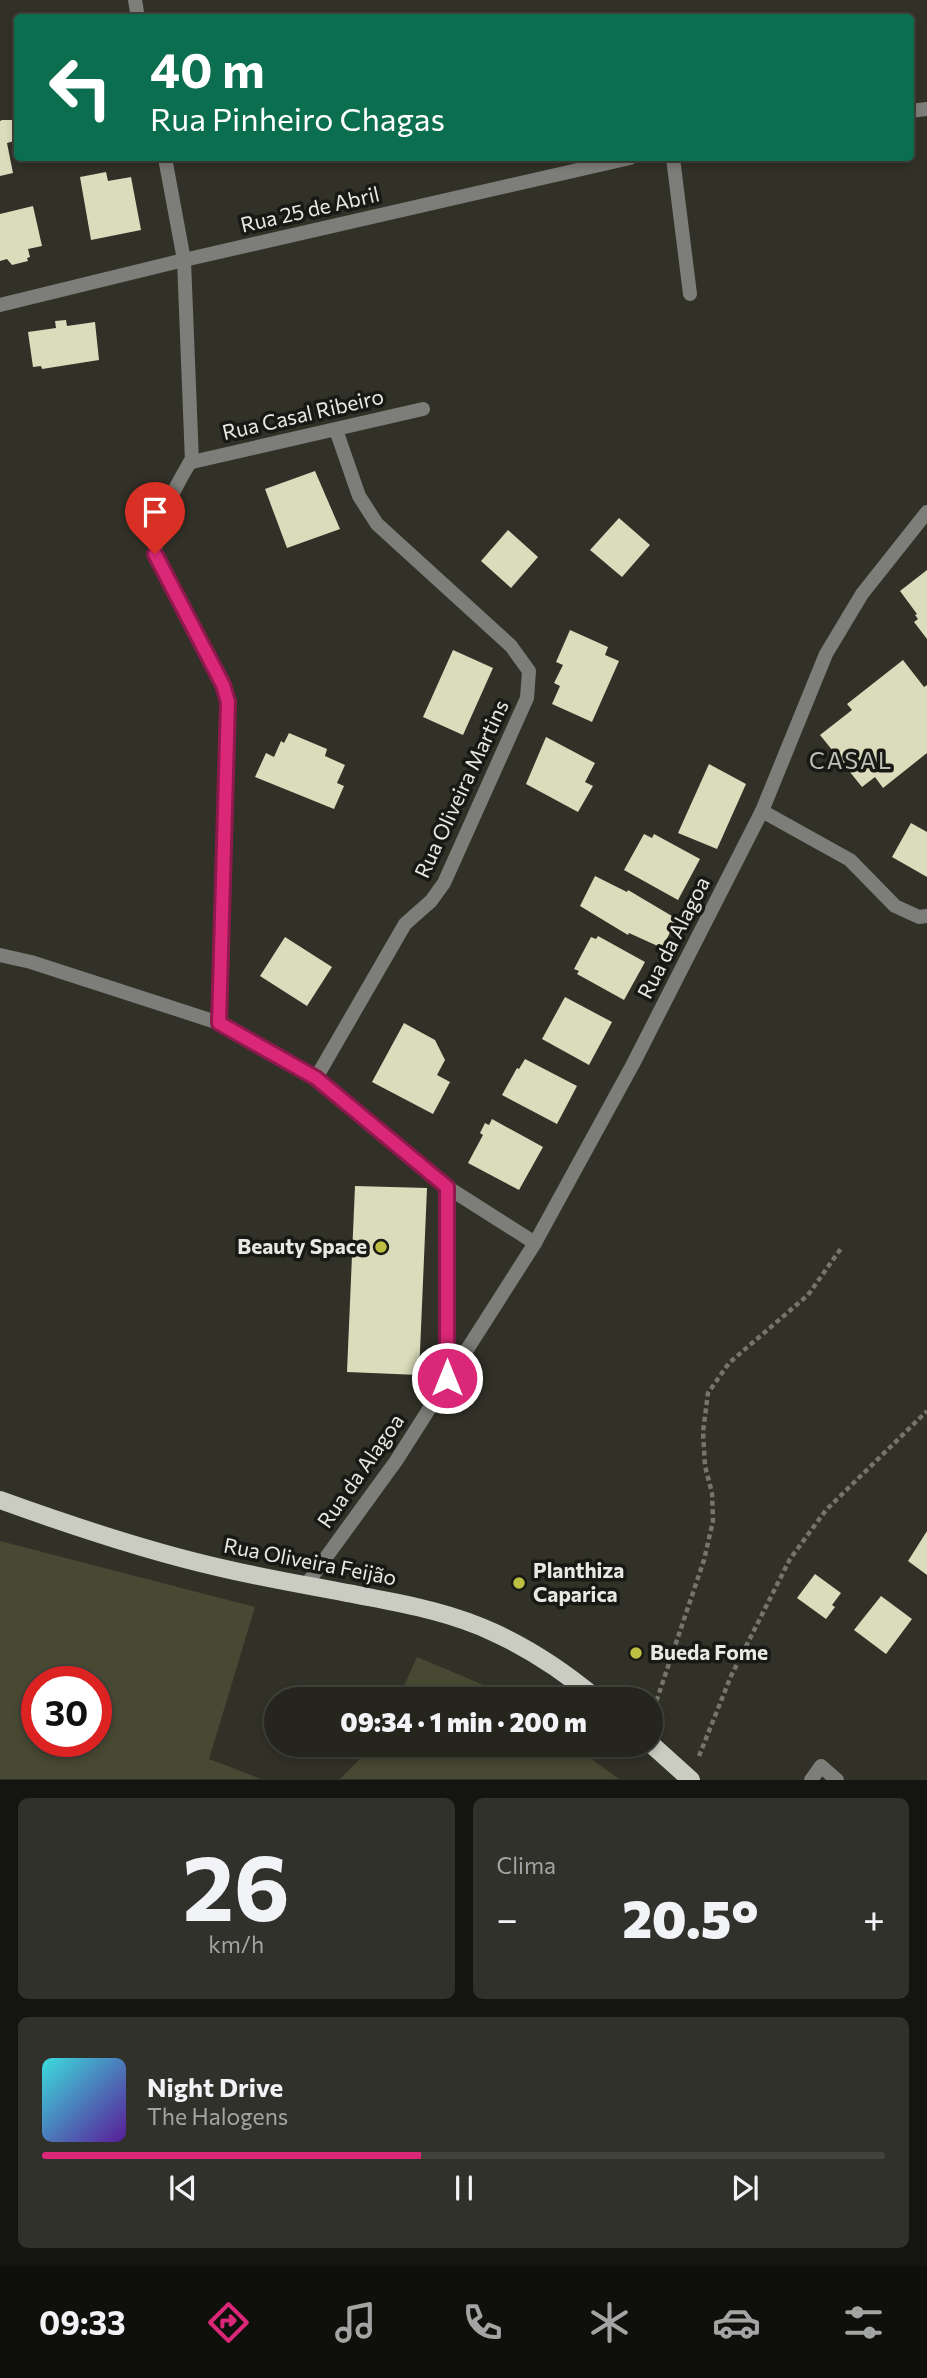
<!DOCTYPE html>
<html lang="pt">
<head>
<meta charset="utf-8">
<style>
  :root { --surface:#25251e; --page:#31312b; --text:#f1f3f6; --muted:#a3a5a4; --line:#42423c; --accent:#db2777 }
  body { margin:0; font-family:Commissioner,sans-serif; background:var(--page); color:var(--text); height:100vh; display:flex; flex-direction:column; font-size:26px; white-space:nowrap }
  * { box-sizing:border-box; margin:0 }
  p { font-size:23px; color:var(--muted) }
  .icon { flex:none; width:38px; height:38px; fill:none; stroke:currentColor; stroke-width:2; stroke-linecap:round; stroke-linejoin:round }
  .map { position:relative; height:1780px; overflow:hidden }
  .sheet { display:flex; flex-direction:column; gap:18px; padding:18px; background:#141410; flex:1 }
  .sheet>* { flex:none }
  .top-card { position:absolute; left:14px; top:14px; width:900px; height:147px; border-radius:7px; box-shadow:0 4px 10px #0003,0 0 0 2px var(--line); background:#0b6e4f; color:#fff; overflow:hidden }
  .speed { position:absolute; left:21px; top:1666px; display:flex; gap:14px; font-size:35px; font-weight:700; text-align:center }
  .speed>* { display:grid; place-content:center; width:91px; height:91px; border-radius:50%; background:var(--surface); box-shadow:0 4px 10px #0003,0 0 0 2px var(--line); line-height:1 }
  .speed .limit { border:10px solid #d22; background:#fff; color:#111 }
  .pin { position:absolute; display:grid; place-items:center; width:60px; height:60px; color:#fff; margin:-72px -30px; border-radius:50% 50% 50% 0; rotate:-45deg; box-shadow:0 0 7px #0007 }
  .pin .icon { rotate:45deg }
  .me { position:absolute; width:77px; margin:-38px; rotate:0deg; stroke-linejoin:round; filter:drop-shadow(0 0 5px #0008) }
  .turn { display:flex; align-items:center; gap:24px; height:147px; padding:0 21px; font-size:32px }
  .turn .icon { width:91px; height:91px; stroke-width:2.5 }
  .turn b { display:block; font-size:49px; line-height:60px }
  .big { font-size:52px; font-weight:800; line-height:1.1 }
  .sheet .tile { flex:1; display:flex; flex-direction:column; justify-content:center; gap:10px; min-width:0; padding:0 24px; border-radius:10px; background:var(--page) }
  .sheet .dial { align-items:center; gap:0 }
  .dial b { font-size:91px; line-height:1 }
  .song { display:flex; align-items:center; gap:21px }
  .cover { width:84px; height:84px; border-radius:10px; background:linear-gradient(135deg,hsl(180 70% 55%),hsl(270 70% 35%)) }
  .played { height:7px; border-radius:4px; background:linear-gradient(90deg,var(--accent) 45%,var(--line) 45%) }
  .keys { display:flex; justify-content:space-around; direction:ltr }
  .heat { display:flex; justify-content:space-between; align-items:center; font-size:38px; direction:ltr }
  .sheet .tiles { flex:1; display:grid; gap:18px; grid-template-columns:1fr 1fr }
  .tile:last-child { grid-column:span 2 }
  .trip { position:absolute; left:264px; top:1687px; width:399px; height:70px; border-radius:35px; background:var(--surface); box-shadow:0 4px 10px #0003,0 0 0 2px var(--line); font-weight:800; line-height:70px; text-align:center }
  .tab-bar { display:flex; height:112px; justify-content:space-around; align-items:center; background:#0f0f0c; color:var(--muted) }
  .tab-bar .icon { width:49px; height:49px }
  .tab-bar .selected { color:var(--accent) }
  .tab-bar b { font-size:32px; color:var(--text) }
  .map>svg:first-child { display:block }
</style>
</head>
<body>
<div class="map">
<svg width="927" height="1780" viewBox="0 0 927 1780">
  <rect width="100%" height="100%" fill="#313128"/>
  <!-- green -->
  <g fill="#484932" fill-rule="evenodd">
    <path d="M0 1541 255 1607 209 1759 261 1779H0ZM37 1682H96V1741H37Z"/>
    <polygon points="417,1657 498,1691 509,1699 398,1699"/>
    <polygon points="374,1745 572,1745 619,1779 340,1779"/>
  </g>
  <!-- building -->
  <g fill="#dadcbb">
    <polygon points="2,120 15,120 18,140 7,143 13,173 0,176 0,121"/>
    <polygon points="106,172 108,181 131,177 141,230 91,240 80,177"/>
    <polygon points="33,206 42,246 28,249 30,257 27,258 28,261 12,265 7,259 0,261 0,214"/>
    <polygon points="66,320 67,326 95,322 99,360 42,369 41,366 33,367 28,332 56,328 55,321"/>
    <polygon points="315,471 340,529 287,548 265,489"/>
    <polygon points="619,518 650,545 622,577 590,550"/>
    <polygon points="508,530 538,557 511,588 481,561"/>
    <polygon points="927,570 927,639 914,622 918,619 915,615 917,614 900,591"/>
    <polygon points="570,630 608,647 605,655 619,661 592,722 552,704 560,686 554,683 563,665 556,662"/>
    <polygon points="453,650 493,668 463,735 423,717"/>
    <polygon points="903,660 924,687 927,685 927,753 883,788 875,777 862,787 820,735 852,710 847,704"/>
    <polygon points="289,733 327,749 325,756 345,765 337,783 344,786 334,809 255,777 266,753 274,757 281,741 284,743"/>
    <polygon points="546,737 595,763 585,782 593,786 578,812 526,784"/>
    <polygon points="709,764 746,784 717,849 678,833"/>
    <polygon points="911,823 927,832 927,877 892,857"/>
    <polygon points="644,834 652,838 654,834 700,859 678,900 624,870"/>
    <polygon points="595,876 627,892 628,890 677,919 662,948 629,933 628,935 580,906"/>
    <polygon points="598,936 645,962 624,1000 577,974 579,971 574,969 591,937 596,939"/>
    <polygon points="285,937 332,967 307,1006 260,976"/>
    <polygon points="565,997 612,1022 589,1065 542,1039"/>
    <polygon points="404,1023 435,1040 445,1060 437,1075 450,1082 433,1114 372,1082"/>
    <polygon points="525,1059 577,1086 557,1124 502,1095 517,1068 519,1069"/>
    <polygon points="492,1119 543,1147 519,1190 468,1163 483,1135 480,1133 485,1123 489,1125"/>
    <polygon points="355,1186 427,1188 419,1375 347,1372"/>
    <polygon points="927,1531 927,1575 908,1561"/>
    <polygon points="815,1574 841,1593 832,1605 835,1607 826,1619 797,1598"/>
    <polygon points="881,1596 912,1619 886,1654 854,1630"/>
  </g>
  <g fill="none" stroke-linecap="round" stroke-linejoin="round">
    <!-- path -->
    <g stroke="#75756d" stroke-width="4.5" stroke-dasharray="5 3.5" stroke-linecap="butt">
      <polyline points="651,1717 704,1560 713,1521 712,1493 705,1466 703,1432 708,1393 729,1363 808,1295 842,1247"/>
      <polyline points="699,1756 731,1676 790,1559 826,1510 927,1411"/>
    </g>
    <!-- lane -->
    <polyline stroke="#7d7e79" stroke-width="14" points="811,1780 821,1766 837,1780"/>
    <!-- street -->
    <g stroke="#7d7e79" stroke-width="14">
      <polyline points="135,0 138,18"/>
      <polyline points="910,111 927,109"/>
      <path d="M165 158 184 260 192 462H190C173 492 156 519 155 554L223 685 228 701 219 1023"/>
      <polyline points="673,158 690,294"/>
      <polyline points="0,305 184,260 630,158"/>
      <polyline points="192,462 423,409"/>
      <polyline points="762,811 850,860 895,906 919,917 927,916"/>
      <polyline points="0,955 31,962 219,1023 316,1078 447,1187 535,1243"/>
      <polyline points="316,1078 405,924 431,901 444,883 527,698 529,671 511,646 377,524 359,496 336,430"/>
      <polyline points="447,1187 447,1377"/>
      <polyline points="306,1585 396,1461 535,1243 633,1064 762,811 826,654 862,594 927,512"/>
    </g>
    <!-- primary -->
    <g stroke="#cacbc1" stroke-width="18">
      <path d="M0 1500C72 1526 143 1550 217 1567 267 1579 318 1587 368 1597 411 1605 455 1614 495 1633 532 1650 566 1673 597 1699"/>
      <polyline points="651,1744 691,1780"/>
    </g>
  </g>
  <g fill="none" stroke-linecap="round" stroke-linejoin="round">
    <defs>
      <polyline id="route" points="155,554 223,685 228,702 219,1023 316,1078 447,1187 447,1378"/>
    </defs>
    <!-- route casing -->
    <use href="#route" stroke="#8e194d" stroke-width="18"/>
    <!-- route -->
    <use href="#route" stroke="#db2777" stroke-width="12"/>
  </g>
  <!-- markers -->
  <g fill="#bdbf43" stroke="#181914" stroke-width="2.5">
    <circle cx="381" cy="1247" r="7"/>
    <circle cx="519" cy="1583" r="7"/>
    <circle cx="636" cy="1653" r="7"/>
  </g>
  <g text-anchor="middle" stroke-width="7" stroke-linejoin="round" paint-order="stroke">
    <!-- street labels -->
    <g font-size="21" fill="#e8e9e2" stroke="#181914">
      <text transform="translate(310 210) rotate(-13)" y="7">Rua 25 de Abril</text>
      <text transform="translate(303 415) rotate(-13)" y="7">Rua Casal Ribeiro</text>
      <text transform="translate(462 789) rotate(-65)" y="7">Rua Oliveira Martins</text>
      <text transform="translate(674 938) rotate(-63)" y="7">Rua da Alagoa</text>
      <text transform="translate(361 1471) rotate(-55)" y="7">Rua da Alagoa</text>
      <text transform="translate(310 1562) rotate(11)" y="7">Rua Oliveira Feijão</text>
    </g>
    <!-- poi labels -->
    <g font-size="21" font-weight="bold" fill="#e8e9e2" stroke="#181914" text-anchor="start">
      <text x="367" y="1254" text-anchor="end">Beauty Space</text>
      <text x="533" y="1578">Planthiza<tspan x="533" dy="24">Caparica</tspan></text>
      <text x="650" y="1660">Bueda Fome</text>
    </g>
    <!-- neighbourhood labels -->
    <g font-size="23" letter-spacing="2" fill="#bfc0b4" stroke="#181914">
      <text x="851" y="769">CASAL</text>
    </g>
  </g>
</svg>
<div class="speed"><div class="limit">30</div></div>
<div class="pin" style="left:155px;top:554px;background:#d93025"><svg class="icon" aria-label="arrive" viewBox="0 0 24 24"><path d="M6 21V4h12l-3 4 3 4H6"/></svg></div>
<svg class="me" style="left:447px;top:1378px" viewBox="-20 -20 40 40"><circle r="17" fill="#db2777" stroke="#fff" stroke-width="3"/><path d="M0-11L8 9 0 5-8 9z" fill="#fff"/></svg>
<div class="trip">09:34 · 1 min · 200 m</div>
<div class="top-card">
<div class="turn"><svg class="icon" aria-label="left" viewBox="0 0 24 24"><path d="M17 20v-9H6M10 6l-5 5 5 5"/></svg><div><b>40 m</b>Rua Pinheiro Chagas</div></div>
</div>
</div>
<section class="sheet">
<div class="tiles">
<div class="tile dial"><b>26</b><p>km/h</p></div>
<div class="tile"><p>Clima</p>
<div class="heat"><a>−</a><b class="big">20.5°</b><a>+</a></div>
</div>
<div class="tile">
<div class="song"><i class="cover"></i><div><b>Night Drive</b><p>The Halogens</p></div></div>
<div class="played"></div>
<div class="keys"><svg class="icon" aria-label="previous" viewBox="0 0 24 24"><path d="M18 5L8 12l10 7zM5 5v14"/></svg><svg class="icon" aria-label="pause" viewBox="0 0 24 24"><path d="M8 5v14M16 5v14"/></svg><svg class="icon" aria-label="next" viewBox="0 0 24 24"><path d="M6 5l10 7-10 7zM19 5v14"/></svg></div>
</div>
</div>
</section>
<nav class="tab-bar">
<b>09:33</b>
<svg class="icon selected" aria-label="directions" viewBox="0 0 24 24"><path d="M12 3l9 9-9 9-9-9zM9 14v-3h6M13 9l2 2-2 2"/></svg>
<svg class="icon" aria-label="music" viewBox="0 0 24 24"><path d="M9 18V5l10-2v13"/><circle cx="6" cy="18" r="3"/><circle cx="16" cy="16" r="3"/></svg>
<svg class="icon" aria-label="phone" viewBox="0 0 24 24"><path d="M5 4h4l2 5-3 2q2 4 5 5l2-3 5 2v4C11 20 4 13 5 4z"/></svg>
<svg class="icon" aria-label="climate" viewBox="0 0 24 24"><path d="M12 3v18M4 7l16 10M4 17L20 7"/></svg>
<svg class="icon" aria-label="car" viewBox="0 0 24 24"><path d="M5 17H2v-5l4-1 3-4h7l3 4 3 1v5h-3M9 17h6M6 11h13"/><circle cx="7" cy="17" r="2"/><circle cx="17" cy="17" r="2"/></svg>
<svg class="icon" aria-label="filters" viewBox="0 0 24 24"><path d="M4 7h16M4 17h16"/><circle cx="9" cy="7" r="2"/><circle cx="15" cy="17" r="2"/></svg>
</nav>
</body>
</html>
